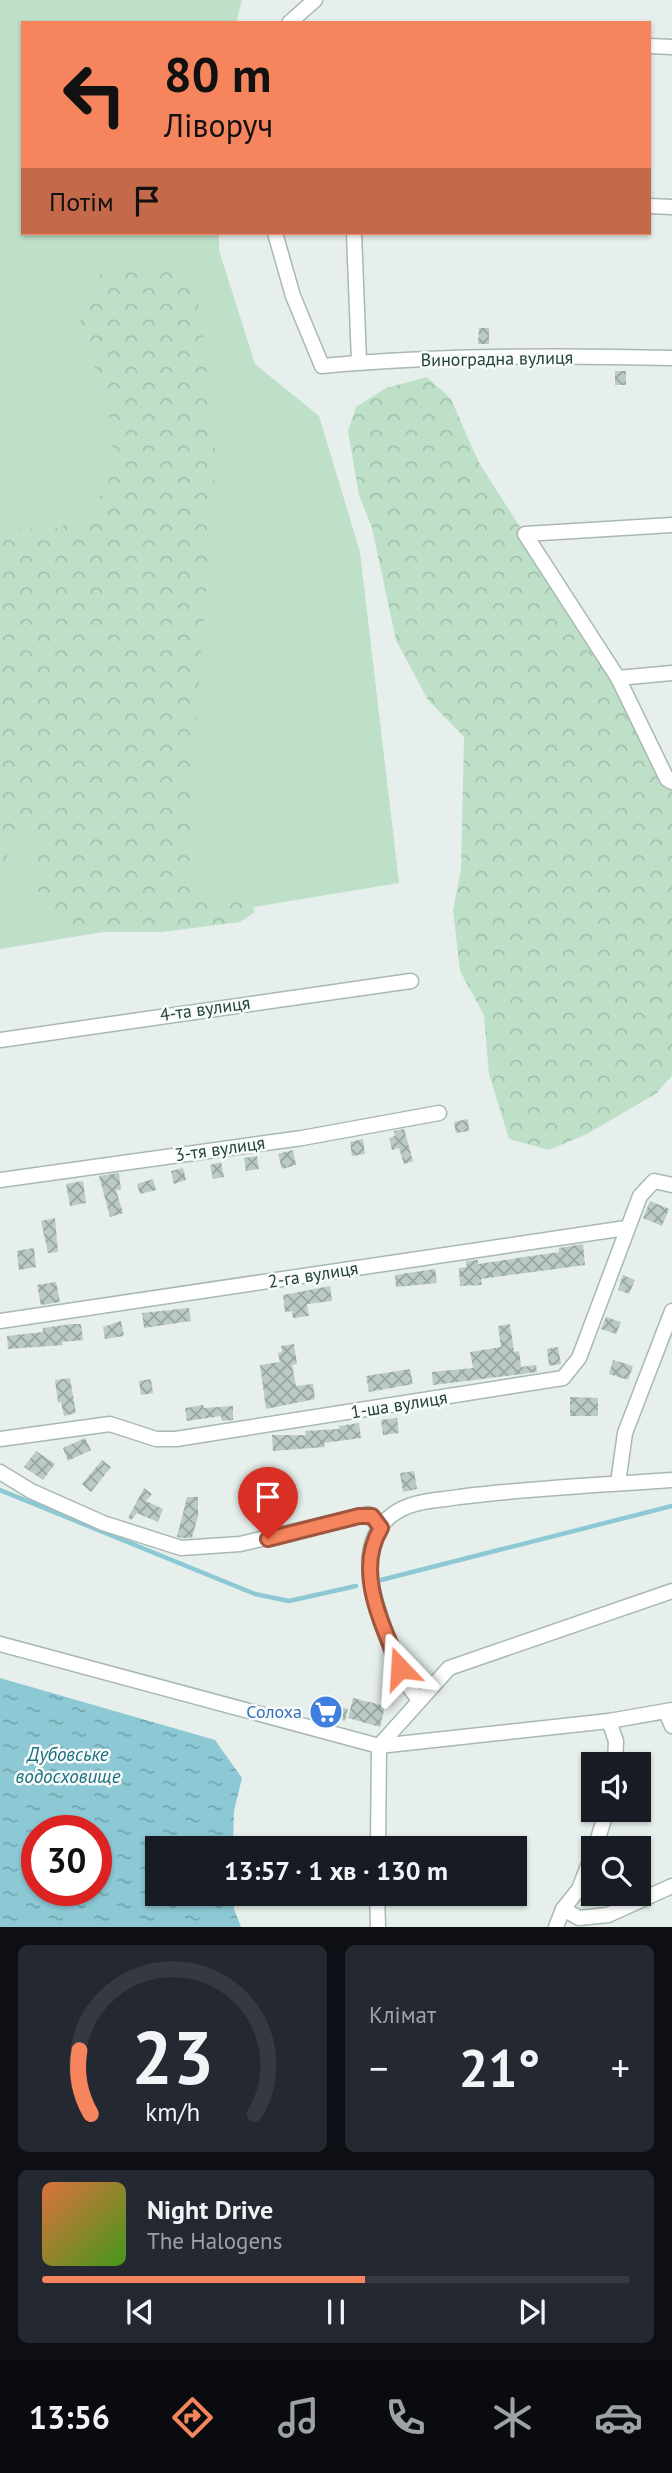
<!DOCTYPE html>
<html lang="uk">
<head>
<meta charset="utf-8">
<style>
  :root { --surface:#171b24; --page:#242831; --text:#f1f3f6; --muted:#9ea1a6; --line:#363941; --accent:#f6845d }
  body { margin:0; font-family:"PT Sans",sans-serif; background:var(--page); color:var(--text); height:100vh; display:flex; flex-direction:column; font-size:26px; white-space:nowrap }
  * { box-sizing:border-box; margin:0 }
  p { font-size:23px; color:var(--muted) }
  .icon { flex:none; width:38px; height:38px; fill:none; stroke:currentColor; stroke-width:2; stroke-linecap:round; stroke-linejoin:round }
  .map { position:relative; height:1927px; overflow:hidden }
  .drawer { display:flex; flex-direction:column; gap:18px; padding:18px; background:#0d0f14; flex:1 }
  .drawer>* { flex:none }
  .top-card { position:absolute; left:21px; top:21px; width:630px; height:214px; border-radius:0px; box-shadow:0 2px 5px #0004; background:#f6845d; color:#111; overflow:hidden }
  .buttons { position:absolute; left:581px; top:1752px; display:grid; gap:14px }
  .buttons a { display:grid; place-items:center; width:70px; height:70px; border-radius:0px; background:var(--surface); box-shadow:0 2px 5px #0004; font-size:35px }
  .speed { position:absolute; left:21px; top:1815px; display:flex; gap:14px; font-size:35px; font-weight:700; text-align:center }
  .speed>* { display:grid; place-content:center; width:91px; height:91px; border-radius:50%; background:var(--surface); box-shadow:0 2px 5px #0004; line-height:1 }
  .speed .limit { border:10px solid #d22; background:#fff; color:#111 }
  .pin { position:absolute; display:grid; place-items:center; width:60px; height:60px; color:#fff; margin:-72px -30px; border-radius:50% 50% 50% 0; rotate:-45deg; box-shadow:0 0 7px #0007 }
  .pin .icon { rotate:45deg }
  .me { position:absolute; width:77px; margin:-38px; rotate:340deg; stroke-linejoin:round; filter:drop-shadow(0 0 5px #0008) }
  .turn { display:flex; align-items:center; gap:24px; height:147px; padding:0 28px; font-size:32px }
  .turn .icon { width:91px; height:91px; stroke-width:2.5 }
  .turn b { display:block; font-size:49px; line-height:60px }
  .then { display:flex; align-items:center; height:66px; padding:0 28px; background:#0003; gap:14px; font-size:26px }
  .big { font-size:52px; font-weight:600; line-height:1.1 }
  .drawer .widget { flex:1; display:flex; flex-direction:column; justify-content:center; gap:10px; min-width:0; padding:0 24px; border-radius:10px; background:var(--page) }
  .drawer .dial { align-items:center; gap:0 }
  .dial svg { height:182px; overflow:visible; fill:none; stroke:var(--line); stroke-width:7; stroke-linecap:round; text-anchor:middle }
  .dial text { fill:var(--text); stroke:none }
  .song { display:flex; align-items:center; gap:21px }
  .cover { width:84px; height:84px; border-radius:10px; background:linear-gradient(135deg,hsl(20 70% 55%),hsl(100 70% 35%)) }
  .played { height:7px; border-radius:4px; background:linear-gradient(90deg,var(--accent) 55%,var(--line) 55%) }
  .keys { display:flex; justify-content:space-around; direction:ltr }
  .heat { display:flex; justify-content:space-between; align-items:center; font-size:38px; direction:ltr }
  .drawer .tiles { flex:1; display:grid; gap:18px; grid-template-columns:1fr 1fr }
  .widget:last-child { grid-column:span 2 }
  .trip { position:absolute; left:145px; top:1836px; width:382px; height:70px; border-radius:0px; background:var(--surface); box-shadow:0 2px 5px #0004; font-weight:600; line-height:70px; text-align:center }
  .menu { display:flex; height:112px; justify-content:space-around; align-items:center; background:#090b0e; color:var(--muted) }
  .menu .icon { width:49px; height:49px }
  .menu .selected { color:var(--accent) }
  .menu b { font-size:32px; color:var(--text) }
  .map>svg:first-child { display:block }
</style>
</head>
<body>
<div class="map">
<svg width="672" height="1927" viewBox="0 0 672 1927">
  <defs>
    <pattern id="forest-crowns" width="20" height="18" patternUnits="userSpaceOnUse" patternTransform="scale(1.75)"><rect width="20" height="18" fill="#bee0c8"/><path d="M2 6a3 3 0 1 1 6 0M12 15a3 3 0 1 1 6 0" fill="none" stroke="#a3c1ad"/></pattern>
    <pattern id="water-ripples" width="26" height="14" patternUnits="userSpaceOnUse" patternTransform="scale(1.75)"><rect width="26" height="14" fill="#8dc9d5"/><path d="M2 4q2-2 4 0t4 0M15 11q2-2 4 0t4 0" fill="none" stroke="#73a5ae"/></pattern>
    <pattern id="building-cross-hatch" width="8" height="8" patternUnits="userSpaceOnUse" patternTransform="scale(1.75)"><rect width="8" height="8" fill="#bbcac4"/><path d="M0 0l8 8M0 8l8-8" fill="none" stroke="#98a6a0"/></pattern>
  </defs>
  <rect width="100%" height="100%" fill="#e6efeb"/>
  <!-- green -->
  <polygon fill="#bee0c8" points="0,0 242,0 236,23 23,23 23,233 219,233 219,250 255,364 319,416 360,552 399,883 0,949"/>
  <!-- forest -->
  <g fill="url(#forest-crowns)">
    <path d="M168 263 193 272 201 318 216 460 192 774 190 860 202 896 246 893 255 912 240 922 162 932H76L46 917 37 887 38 849 28 831 18 832C9 844 10 858 0 868V533L2 530 58 528 89 513 108 484 114 433 76 305 106 267Z"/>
    <polygon points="427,377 451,399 478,461 608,666 672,788 672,1075 657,1093 587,1134 549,1150 509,1139 489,1074 484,1015 460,971 453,910 461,870 464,737 428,700 396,640 372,528 359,495 348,431 356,407 386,388"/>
  </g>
  <!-- water -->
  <path fill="url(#water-ripples)" fill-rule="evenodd" d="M0 1678 215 1740 242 1778 234 1811 233 1848H158V1894H236L234 1909 241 1927H0ZM37 1830H96V1890H37Z"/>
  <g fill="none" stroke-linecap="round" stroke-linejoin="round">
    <!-- stream -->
    <g stroke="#8dc9d5" stroke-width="4.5">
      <polyline points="0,1490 255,1594 289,1601 356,1586"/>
      <polyline points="381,1580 672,1506"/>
    </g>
  </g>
  <!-- building -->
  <g fill="url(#building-cross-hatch)">
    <polygon points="479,328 489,328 489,344 478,344"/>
    <rect x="615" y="371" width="11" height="14"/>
    <polygon points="468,1119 469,1131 456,1133 454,1122"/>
    <polygon points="404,1129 413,1161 404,1164 399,1148 392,1150 389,1138 395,1136 394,1131"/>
    <polygon points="363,1139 365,1154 352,1156 350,1142"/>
    <polygon points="293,1150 296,1165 282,1169 278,1154"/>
    <polygon points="257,1156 259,1169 246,1171 244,1158"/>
    <polygon points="221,1162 224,1177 213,1179 210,1165"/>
    <polygon points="183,1168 186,1180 174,1184 171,1171"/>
    <polygon points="119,1173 121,1190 116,1190 123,1213 110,1217 99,1176"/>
    <polygon points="153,1179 156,1190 140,1194 137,1184"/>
    <polygon points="83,1181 86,1203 70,1206 66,1184"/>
    <polygon points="650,1201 669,1209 662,1226 643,1218"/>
    <polygon points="55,1218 58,1252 48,1253 41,1221"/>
    <polygon points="583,1244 585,1265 481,1279 482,1285 460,1286 459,1268 467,1267 466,1261 478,1260 478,1264 559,1252 559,1248"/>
    <polygon points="34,1248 36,1267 19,1270 17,1251"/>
    <polygon points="435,1269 437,1283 396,1287 395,1275"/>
    <polygon points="623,1275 635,1280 629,1294 618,1290"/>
    <polygon points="56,1282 60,1302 41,1305 37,1285"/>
    <polygon points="330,1286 332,1301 307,1304 309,1316 293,1318 292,1311 285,1312 283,1295"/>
    <polygon points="189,1308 191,1321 144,1328 142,1313"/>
    <polygon points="606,1317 621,1322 616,1334 601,1329"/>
    <polygon points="121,1321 124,1336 105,1339 103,1327"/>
    <polygon points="72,1324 81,1324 83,1340 62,1342 63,1345 8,1349 7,1336 43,1332 43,1328"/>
    <polygon points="510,1324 514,1352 519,1351 521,1367 536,1365 537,1372 433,1385 432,1372 473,1368 470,1352 501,1347 498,1326"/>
    <polygon points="294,1344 297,1364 292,1365 296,1386 313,1384 315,1399 266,1409 260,1365 280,1362 278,1353 282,1352 281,1346"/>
    <polygon points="558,1347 561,1364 549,1366 547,1349"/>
    <polygon points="613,1360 633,1366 628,1380 609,1374"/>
    <polygon points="410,1369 413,1384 369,1392 366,1376"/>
    <polygon points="70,1378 76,1413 64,1416 61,1402 58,1402 55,1380"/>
    <polygon points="151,1379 153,1393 141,1395 139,1381"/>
    <polygon points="570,1397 598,1398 598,1416 570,1416"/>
    <polygon points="203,1405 204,1408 233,1406 233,1420 222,1421 221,1416 187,1421 185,1408"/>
    <polygon points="397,1418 399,1433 383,1435 381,1420"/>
    <polygon points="359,1423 361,1438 324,1443 325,1447 273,1451 272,1435 306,1435 305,1431 339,1429 339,1426"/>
    <polygon points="85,1438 91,1450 68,1461 63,1448"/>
    <polygon points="36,1451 55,1464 43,1480 24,1467"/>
    <polygon points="102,1460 111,1467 91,1492 82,1484"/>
    <polygon points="414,1471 417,1489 403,1492 400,1473"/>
    <polygon points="265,1487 265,1500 247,1501 247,1488"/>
    <polygon points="144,1488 152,1494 146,1501 163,1509 158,1522 137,1513 131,1520 128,1518"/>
    <polygon points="187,1497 198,1497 198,1516 192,1538 182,1538 177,1537"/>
    <polygon points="353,1698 385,1706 380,1727 348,1718"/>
    <polygon points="319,1701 348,1709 345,1721 321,1715 317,1709"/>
  </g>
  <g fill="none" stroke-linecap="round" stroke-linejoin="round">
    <defs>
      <g id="minor">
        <polyline points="289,23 315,0"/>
        <polyline points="649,46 672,47"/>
        <polyline points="649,206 672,207"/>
        <path d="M275 233 293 296 322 366C437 355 556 355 672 358"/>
        <polyline points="354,233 359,361"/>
        <polyline points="672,525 525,534 618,678 667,779 672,782"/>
        <polyline points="618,678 672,673"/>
        <polyline points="0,1040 411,981"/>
        <polyline points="0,1180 302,1138 439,1113"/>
        <polyline points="0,1321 626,1228"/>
        <polyline points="0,1439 110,1424 156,1439 176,1439 563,1378 579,1358 640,1196 654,1181 672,1185"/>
        <polyline points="0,1472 31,1491 103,1523 181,1548 240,1544 368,1514 381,1528"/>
        <polyline points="618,1483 625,1433 672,1311"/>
        <polyline points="0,1644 379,1746 609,1721 672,1710"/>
        <path d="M420 1700C395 1676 387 1635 376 1603 367 1572 363 1537 392 1515 411 1500 436 1501 459 1497 530 1488 601 1485 672 1480"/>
        <polyline points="666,1712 672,1726"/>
        <polyline points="609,1721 616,1741 615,1764"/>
        <polyline points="378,1848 379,1746 449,1668 672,1591"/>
        <polyline points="595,1848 607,1810"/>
        <polyline points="377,1894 378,1927"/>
        <polyline points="563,1909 579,1918 608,1915 672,1886"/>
        <polyline points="556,1927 563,1909 579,1889 593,1853"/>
      </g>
    </defs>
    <!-- minor casing -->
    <use href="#minor" stroke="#a8b8b2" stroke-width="17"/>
    <!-- minor -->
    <use href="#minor" stroke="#fff" stroke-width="14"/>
  </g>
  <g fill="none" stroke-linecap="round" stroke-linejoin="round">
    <defs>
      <path id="route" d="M268 1539 359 1516H372L381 1528C354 1572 383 1625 400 1668"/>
    </defs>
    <!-- route casing -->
    <use href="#route" stroke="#a0563c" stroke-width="18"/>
    <!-- route -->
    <use href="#route" stroke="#f6845d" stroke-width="12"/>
  </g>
  <!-- icons -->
  <defs>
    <symbol id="supermarket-disc" viewBox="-11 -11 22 22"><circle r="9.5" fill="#3f7fe0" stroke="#f7fbf9"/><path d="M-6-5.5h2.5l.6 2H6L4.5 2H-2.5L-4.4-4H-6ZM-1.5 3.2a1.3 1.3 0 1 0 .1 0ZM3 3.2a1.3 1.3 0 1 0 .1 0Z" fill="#fff"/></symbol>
  </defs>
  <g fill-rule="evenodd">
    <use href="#supermarket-disc" x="307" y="1693" width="38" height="38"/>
  </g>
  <g text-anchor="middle" stroke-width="5" stroke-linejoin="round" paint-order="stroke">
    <!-- street labels -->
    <g font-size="18" fill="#24423a" stroke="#f7fbf9">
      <text transform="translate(497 359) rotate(-1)" y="6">Виноградна вулиця</text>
      <text transform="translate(205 1009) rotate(-8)" y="6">4-та вулиця</text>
      <text transform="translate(220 1149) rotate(-8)" y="6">3-тя вулиця</text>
      <text transform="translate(313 1275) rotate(-9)" y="6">2-га вулиця</text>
      <text transform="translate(399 1405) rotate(-9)" y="6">1-ша вулиця</text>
    </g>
    <!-- shop labels -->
    <g font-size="18" fill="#366cbe" stroke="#f7fbf9" text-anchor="end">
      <text x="302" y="1718">Солоха</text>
    </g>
    <!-- water labels -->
    <g font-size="19" font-style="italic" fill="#1b6f81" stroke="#f7fbf9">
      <text x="68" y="1761">Дубовське<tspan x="68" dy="22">водосховище</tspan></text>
    </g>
  </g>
</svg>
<div class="buttons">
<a><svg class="icon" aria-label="sound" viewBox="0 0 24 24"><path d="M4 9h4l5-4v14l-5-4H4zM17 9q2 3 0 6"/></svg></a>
<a><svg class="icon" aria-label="search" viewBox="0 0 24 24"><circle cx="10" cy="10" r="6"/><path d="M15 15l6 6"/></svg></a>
</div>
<div class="speed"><div class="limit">30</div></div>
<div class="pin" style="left:268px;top:1539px;background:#d93025"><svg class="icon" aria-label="arrive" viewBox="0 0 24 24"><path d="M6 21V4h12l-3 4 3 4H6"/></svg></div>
<svg class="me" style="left:400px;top:1668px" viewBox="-20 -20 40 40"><path d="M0-17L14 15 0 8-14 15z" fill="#f6845d" stroke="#fff" stroke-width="4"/></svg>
<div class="trip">13:57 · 1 хв · 130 m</div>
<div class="top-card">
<div class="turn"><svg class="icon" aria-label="left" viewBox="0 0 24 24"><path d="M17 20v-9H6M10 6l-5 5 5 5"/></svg><div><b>80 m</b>Ліворуч</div></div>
<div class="then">Потім<svg class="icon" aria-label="arrive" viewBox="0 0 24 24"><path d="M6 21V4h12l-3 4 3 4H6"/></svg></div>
</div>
</div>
<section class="drawer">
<div class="tiles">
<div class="widget dial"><svg viewBox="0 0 100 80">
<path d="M14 69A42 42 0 1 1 86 69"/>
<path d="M14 69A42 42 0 0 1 9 41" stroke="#f6845d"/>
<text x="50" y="56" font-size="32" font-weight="700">23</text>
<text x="50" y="72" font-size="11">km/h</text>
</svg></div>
<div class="widget"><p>Клімат</p>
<div class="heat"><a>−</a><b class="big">21°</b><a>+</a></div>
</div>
<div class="widget">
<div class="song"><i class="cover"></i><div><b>Night Drive</b><p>The Halogens</p></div></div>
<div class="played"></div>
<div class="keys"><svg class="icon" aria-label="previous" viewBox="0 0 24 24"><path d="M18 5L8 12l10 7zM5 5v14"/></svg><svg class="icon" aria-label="pause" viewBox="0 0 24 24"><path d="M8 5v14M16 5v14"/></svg><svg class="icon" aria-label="next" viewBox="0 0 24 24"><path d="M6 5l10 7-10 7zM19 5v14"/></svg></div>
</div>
</div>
</section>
<nav class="menu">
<b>13:56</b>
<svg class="icon selected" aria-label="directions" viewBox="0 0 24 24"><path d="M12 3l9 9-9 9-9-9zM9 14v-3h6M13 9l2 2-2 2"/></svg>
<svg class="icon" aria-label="music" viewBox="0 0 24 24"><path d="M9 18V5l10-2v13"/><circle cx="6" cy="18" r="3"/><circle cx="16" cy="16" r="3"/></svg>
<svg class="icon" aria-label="phone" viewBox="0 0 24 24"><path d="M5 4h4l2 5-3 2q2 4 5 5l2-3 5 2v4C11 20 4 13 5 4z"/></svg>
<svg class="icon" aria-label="climate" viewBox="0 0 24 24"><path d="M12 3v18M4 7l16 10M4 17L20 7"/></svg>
<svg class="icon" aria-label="car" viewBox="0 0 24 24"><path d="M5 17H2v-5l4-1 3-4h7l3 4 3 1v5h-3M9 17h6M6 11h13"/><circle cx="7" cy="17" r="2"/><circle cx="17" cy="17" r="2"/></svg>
</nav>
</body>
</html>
